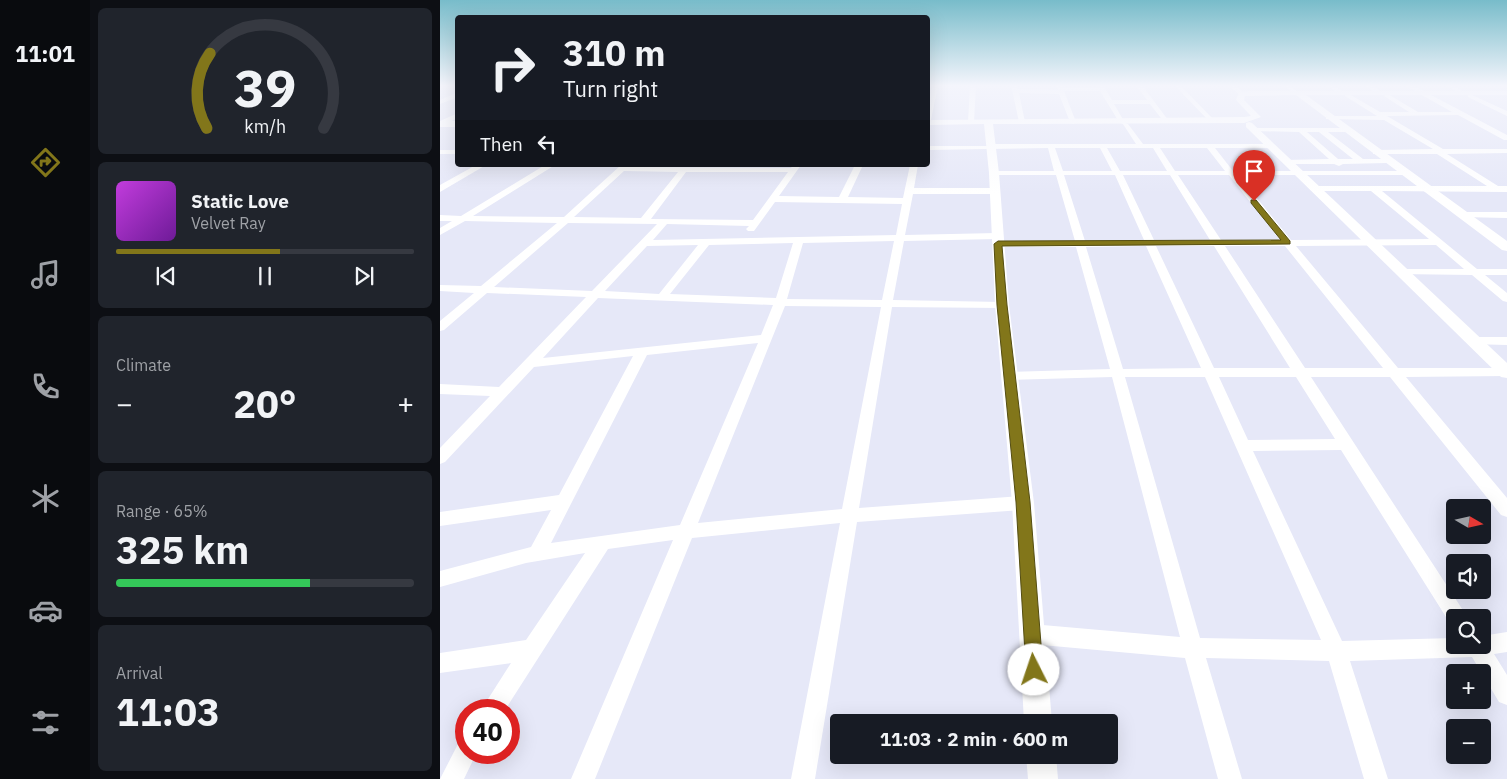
<!DOCTYPE html>
<html lang="en">
<head>
<meta charset="utf-8">
<style>
  :root { --surface:#171b24; --page:#20242c; --text:#f1f3f6; --muted:#9ea1a6; --line:#363941; --accent:#82761a }
  body { margin:0; font-family:"IBM Plex Sans",sans-serif; background:var(--page); color:var(--text); height:100vh; display:flex; flex-direction:column; font-size:19px; white-space:nowrap }
  * { box-sizing:border-box; margin:0 }
  p { font-size:16px; color:var(--muted) }
  .icon { flex:none; width:28px; height:28px; fill:none; stroke:currentColor; stroke-width:2; stroke-linecap:round; stroke-linejoin:round }
  .map { position:relative; flex:1; overflow:hidden }
  .side { display:flex; flex-direction:column; gap:8px; padding:8px; background:#0d0f14; width:350px }
  .side>* { flex:none }
  .banner { position:absolute; left:15px; top:15px; width:475px; height:152px; border-radius:5px; box-shadow:0 5px 20px #0002; background:#171b24; color:var(--text); overflow:hidden }
  .needle { width:32px; rotate:99deg }
  .tools { position:absolute; left:1006px; top:499px; display:grid; gap:10px }
  .tools a { display:grid; place-items:center; width:45px; height:45px; border-radius:5px; background:var(--surface); box-shadow:0 5px 20px #0002; font-size:25px }
  .speed { position:absolute; left:15px; top:699px; display:flex; gap:10px; font-size:25px; font-weight:700; text-align:center }
  .speed>* { display:grid; place-content:center; width:65px; height:65px; border-radius:50%; background:var(--surface); box-shadow:0 5px 20px #0002; line-height:1 }
  .speed .limit { border:8px solid #d22; background:#fff; color:#111 }
  .pin { position:absolute; display:grid; place-items:center; width:42px; height:42px; color:#fff; margin:-51px -21px; border-radius:50% 50% 50% 0; rotate:-45deg; box-shadow:0 0 5px #0007 }
  .pin .icon { rotate:45deg }
  .me { position:absolute; width:55px; margin:-28px; rotate:356deg; stroke-linejoin:round; filter:drop-shadow(0 0 4px #0008) }
  .turn { display:flex; align-items:center; gap:18px; height:105px; padding:0 25px; font-size:22px }
  .turn .icon { width:65px; height:65px; stroke-width:2.5 }
  .turn b { display:block; font-size:35px; line-height:42px }
  .then { display:flex; align-items:center; height:48px; padding:0 25px; background:#0003; gap:10px; font-size:19px }
  .big { font-size:38px; font-weight:800; line-height:1.1 }
  .side .card { flex:1; display:flex; flex-direction:column; justify-content:center; gap:8px; min-width:0; padding:0 18px; border-radius:8px; background:var(--page) }
  .side .dial { align-items:center; gap:0 }
  .dial svg { height:130px; overflow:visible; fill:none; stroke:var(--line); stroke-width:7; stroke-linecap:round; text-anchor:middle }
  .dial text { fill:var(--text); stroke:none }
  .song { display:flex; align-items:center; gap:15px }
  .cover { width:60px; height:60px; border-radius:8px; background:linear-gradient(135deg,hsl(290 70% 55%),hsl(280 70% 35%)) }
  .played { height:5px; border-radius:2px; background:linear-gradient(90deg,var(--accent) 55%,var(--line) 55%) }
  .keys { display:flex; justify-content:space-around; direction:ltr }
  .heat { display:flex; justify-content:space-between; align-items:center; font-size:28px; direction:ltr }
  .charge { height:8px; border-radius:4px; background:linear-gradient(90deg,#34c759 65%,var(--line) 0) }
  .trip { position:absolute; left:390px; top:714px; width:288px; height:50px; border-radius:5px; background:var(--surface); box-shadow:0 5px 20px #0002; font-weight:800; line-height:50px; text-align:center }
  main { display:flex; flex:1; min-height:0 }
  .dock { display:flex; flex-direction:column; width:90px; justify-content:space-around; align-items:center; background:#090b0e; color:var(--muted) }
  .dock .icon { width:35px; height:35px }
  .dock .selected { color:var(--accent) }
  .dock b { font-size:22px; color:var(--text) }
  .map>svg:first-child { display:block }
</style>
</head>
<body>
<main>
<nav class="dock">
<b>11:01</b>
<svg class="icon selected" aria-label="directions" viewBox="0 0 24 24"><path d="M12 3l9 9-9 9-9-9zM9 14v-3h6M13 9l2 2-2 2"/></svg>
<svg class="icon" aria-label="music" viewBox="0 0 24 24"><path d="M9 18V5l10-2v13"/><circle cx="6" cy="18" r="3"/><circle cx="16" cy="16" r="3"/></svg>
<svg class="icon" aria-label="phone" viewBox="0 0 24 24"><path d="M5 4h4l2 5-3 2q2 4 5 5l2-3 5 2v4C11 20 4 13 5 4z"/></svg>
<svg class="icon" aria-label="climate" viewBox="0 0 24 24"><path d="M12 3v18M4 7l16 10M4 17L20 7"/></svg>
<svg class="icon" aria-label="car" viewBox="0 0 24 24"><path d="M5 17H2v-5l4-1 3-4h7l3 4 3 1v5h-3M9 17h6M6 11h13"/><circle cx="7" cy="17" r="2"/><circle cx="17" cy="17" r="2"/></svg>
<svg class="icon" aria-label="filters" viewBox="0 0 24 24"><path d="M4 7h16M4 17h16"/><circle cx="9" cy="7" r="2"/><circle cx="15" cy="17" r="2"/></svg>
</nav>
<section class="side">
<div class="card dial"><svg viewBox="0 0 100 80">
<path d="M14 69A42 42 0 1 1 86 69"/>
<path d="M14 69A42 42 0 0 1 16 23" stroke="#82761a"/>
<text x="50" y="56" font-size="32" font-weight="700">39</text>
<text x="50" y="72" font-size="11">km/h</text>
</svg></div>
<div class="card">
<div class="song"><i class="cover"></i><div><b>Static Love</b><p>Velvet Ray</p></div></div>
<div class="played"></div>
<div class="keys"><svg class="icon" aria-label="previous" viewBox="0 0 24 24"><path d="M18 5L8 12l10 7zM5 5v14"/></svg><svg class="icon" aria-label="pause" viewBox="0 0 24 24"><path d="M8 5v14M16 5v14"/></svg><svg class="icon" aria-label="next" viewBox="0 0 24 24"><path d="M6 5l10 7-10 7zM19 5v14"/></svg></div>
</div>
<div class="card"><p>Climate</p>
<div class="heat"><a>−</a><b class="big">20°</b><a>+</a></div>
</div>
<div class="card"><p>Range · 65%</p><b class="big">325 km</b><div class="charge"></div></div>
<div class="card"><p>Arrival</p><b class="big">11:03</b></div>
</section>
<div class="map">
<svg width="1067" height="779" viewBox="0 0 1067 779">
  <rect width="100%" height="100%" fill="#e6e8f8"/>
  <g fill="none" stroke-linecap="round" stroke-linejoin="round">
    <!-- minor -->
    <g fill="#fff" fill-rule="evenodd">
      <polygon points="492,85 498,85 491,120 488,122 488,106"/>
      <polygon points="530,85 536,85 534,122 531,124 528,122"/>
      <path d="M571 85H577L578 89 618 90 616 85H622L623 87H658L657 85H663L672 100H707L696 85H702L728 120V122H724L710 104H674L685 123 688 124 703 144H831L835 146 831 148H775L793 171H965L969 173 965 175H798L851 240 989 239 931 191H874L871 190V186H1047L997 154H933V150H936L993 149 944 120 886 119V117L888 116H937L905 96V94H909L940 112H969L944 96 946 93 978 112H1012L964 85H972L1067 135V140H1064L1018 115 947 116 1003 149H1067V153L1007 154 1058 186H1067V192L942 191 1037 269H1067V275H1045L1067 293V302L1063 301 1032 275 958 274 957 272 958 270 962 269H1024L996 245 856 246 958 368H1067L1066 376 966 377 1067 498V517L1061 515 950 377H871L1028 618H1015V626L1011 625 901 450 813 451 902 641 1015 638V645H1042V636L1067 632V652L1054 654 1067 675V705L1059 702 1032 657 910 661 948 779H924L889 661 766 658 802 779H778L745 658 591 644 584 641 581 634 584 627 591 624 740 637 672 377 570 380 565 379 563 376 565 373 570 372 670 369 636 247H558L553 244 558 241H635L616 175H554L550 173 554 171H614L608 148 488 150V146H548L552 144H696L683 124 679 122 660 91H624L636 122 633 124 630 122 619 94 579 93 585 122 582 124 579 122ZM615 148H660L672 171H623ZM667 148H713L727 171H680ZM720 148H767L785 171H735ZM624 175H675L704 240 645 241ZM683 175H730L770 240H714ZM738 175H789L840 240H781ZM706 246 761 368 683 369 646 247ZM716 246H774L850 368H774ZM785 246H845L943 368H865ZM685 377H765L881 640 760 638ZM779 377H856L895 439 808 440Z"/>
      <polygon points="734,85 740,85 774,120 774,122 770,122"/>
      <polygon points="788,85 795,85 805,94 800,95"/>
      <polygon points="842,85 849,85 858,92 853,93"/>
      <polygon points="886,85 893,85 903,92 898,93"/>
      <polygon points="924,85 931,85 943,93 938,94"/>
      <polygon points="1005,85 1012,85 1026,93 1021,94"/>
      <polygon points="18,92 18,97 0,104 0,100"/>
      <polygon points="1028,95 1032,95 1067,111 1067,116 1028,97"/>
      <polygon points="18,113 18,118 0,126 0,121"/>
      <path d="M811 128H908V132H888L923 159H947L951 161 947 163 903 164 899 166 894 164H844V160L889 159 859 132 813 131 811 130ZM867 132H879L913 159H898Z"/>
      <rect x="0" y="150" width="18" height="4"/>
      <polygon points="36,165 46,165 0,192 0,185"/>
      <path d="M105 165H115L33 216 124 217 181 165H190L189 167 351 168 353 165H361L339 196 399 197 415 165H423L408 197 463 198 470 165H478L474 188H554L558 191 554 194H473L465 235 557 233 562 236 557 239 464 241 453 300 562 302 568 305 562 308 452 307 419 508 583 496 589 498 591 503 589 508 583 510 417 522 375 779H351L400 523 252 538 155 779H131L233 540 168 549 65 710H41L71 663 0 673V653L86 640 145 553 86 563 0 587V571L91 547 111 510 0 526V512L119 495 193 356 94 367 5 462 0 464V448L50 396 0 394V384L59 387 146 297 47 293 4 330 0 331V321L34 293 0 291V285L41 286 117 223 25 221 0 235V228L12 221H0V215L21 216ZM184 171 238 172 201 218 134 217ZM246 172H348L313 220 211 219ZM335 202 462 204 456 235 213 240 227 224 309 226 306 229 308 231H314ZM128 223 217 224 152 291 54 287ZM454 241 442 300 347 299 363 243ZM353 243 336 298 230 294 269 245ZM258 245 219 294 165 291 207 246ZM158 298 333 305 321 335 103 358ZM345 306 441 307 402 509 258 523ZM318 343 240 525 111 543 207 355Z"/>
      <polygon points="1023,212 1067,212 1067,218 1020,217 1018,215"/>
      <polygon points="1034,337 1067,337 1067,345 1030,344 1028,341"/>
      <polygon points="26,741 26,752 37,752 24,779 0,779 18,744"/>
    </g>
    <!-- tertiary -->
    <g fill="#fff" fill-rule="evenodd">
      <polygon points="809,91 1067,91 1067,95 866,95 1067,241 1067,251 1062,250 856,95 805,96 804,100 821,117 804,123 553,124 559,173 569,305 594,503 612,722 584,722 572,503 555,305 549,173 544,124 488,125 488,120 804,117 811,116 796,100 799,92"/>
      <rect x="0" y="121" width="18" height="6"/>
      <polygon points="809,122 812,123 1067,363 1067,378 1061,377 806,127 806,123"/>
      <polygon points="586,755 616,755 618,779 588,779"/>
    </g>
  </g>
  <!-- sky -->
  <linearGradient id="sky" x2="0" y2="1"><stop stop-color="#78bcca"/><stop offset="0.44" stop-color="#f4f5fc"/><stop offset="1" stop-color="#f4f5fc" stop-opacity="0"/></linearGradient>
  <rect width="1067" height="194" fill="url(#sky)"/>
  <!-- route -->
  <polygon fill="#82761a" stroke="#544d11" points="811,200 816,200 850,241 850,244 562,246 567,305 590,502 603,670 600,676 594,678 588,676 586,670 576,502 557,305 554,244 558,241 841,240 811,203"/>
</svg>
<div class="tools">
<a><svg class="needle" viewBox="-14 -14 28 28"><path d="M0-13l5 13h-10z" fill="#e53935"/><path d="M0 13l5-13h-10z" fill="#9ea1a6"/></svg></a>
<a><svg class="icon" aria-label="sound" viewBox="0 0 24 24"><path d="M4 9h4l5-4v14l-5-4H4zM17 9q2 3 0 6"/></svg></a>
<a><svg class="icon" aria-label="search" viewBox="0 0 24 24"><circle cx="10" cy="10" r="6"/><path d="M15 15l6 6"/></svg></a>
<a>+</a>
<a>−</a>
</div>
<div class="speed"><div class="limit">40</div></div>
<div class="pin" style="left:814px;top:201px;background:#d93025"><svg class="icon" aria-label="arrive" viewBox="0 0 24 24"><path d="M6 21V4h12l-3 4 3 4H6"/></svg></div>
<svg class="me" style="left:594px;top:670px" viewBox="-20 -20 40 40"><circle r="19" fill="#fff"/><path d="M0-13L10 11 0 6-10 11z" fill="#82761a"/></svg>
<div class="trip">11:03 · 2 min · 600 m</div>
<div class="banner">
<div class="turn"><svg class="icon" aria-label="right" viewBox="0 0 24 24"><path d="M7 20v-9h11M14 6l5 5-5 5"/></svg><div><b>310 m</b>Turn right</div></div>
<div class="then">Then<svg class="icon" aria-label="left" viewBox="0 0 24 24"><path d="M17 20v-9H6M10 6l-5 5 5 5"/></svg></div>
</div>
</div>
</main>
</body>
</html>
